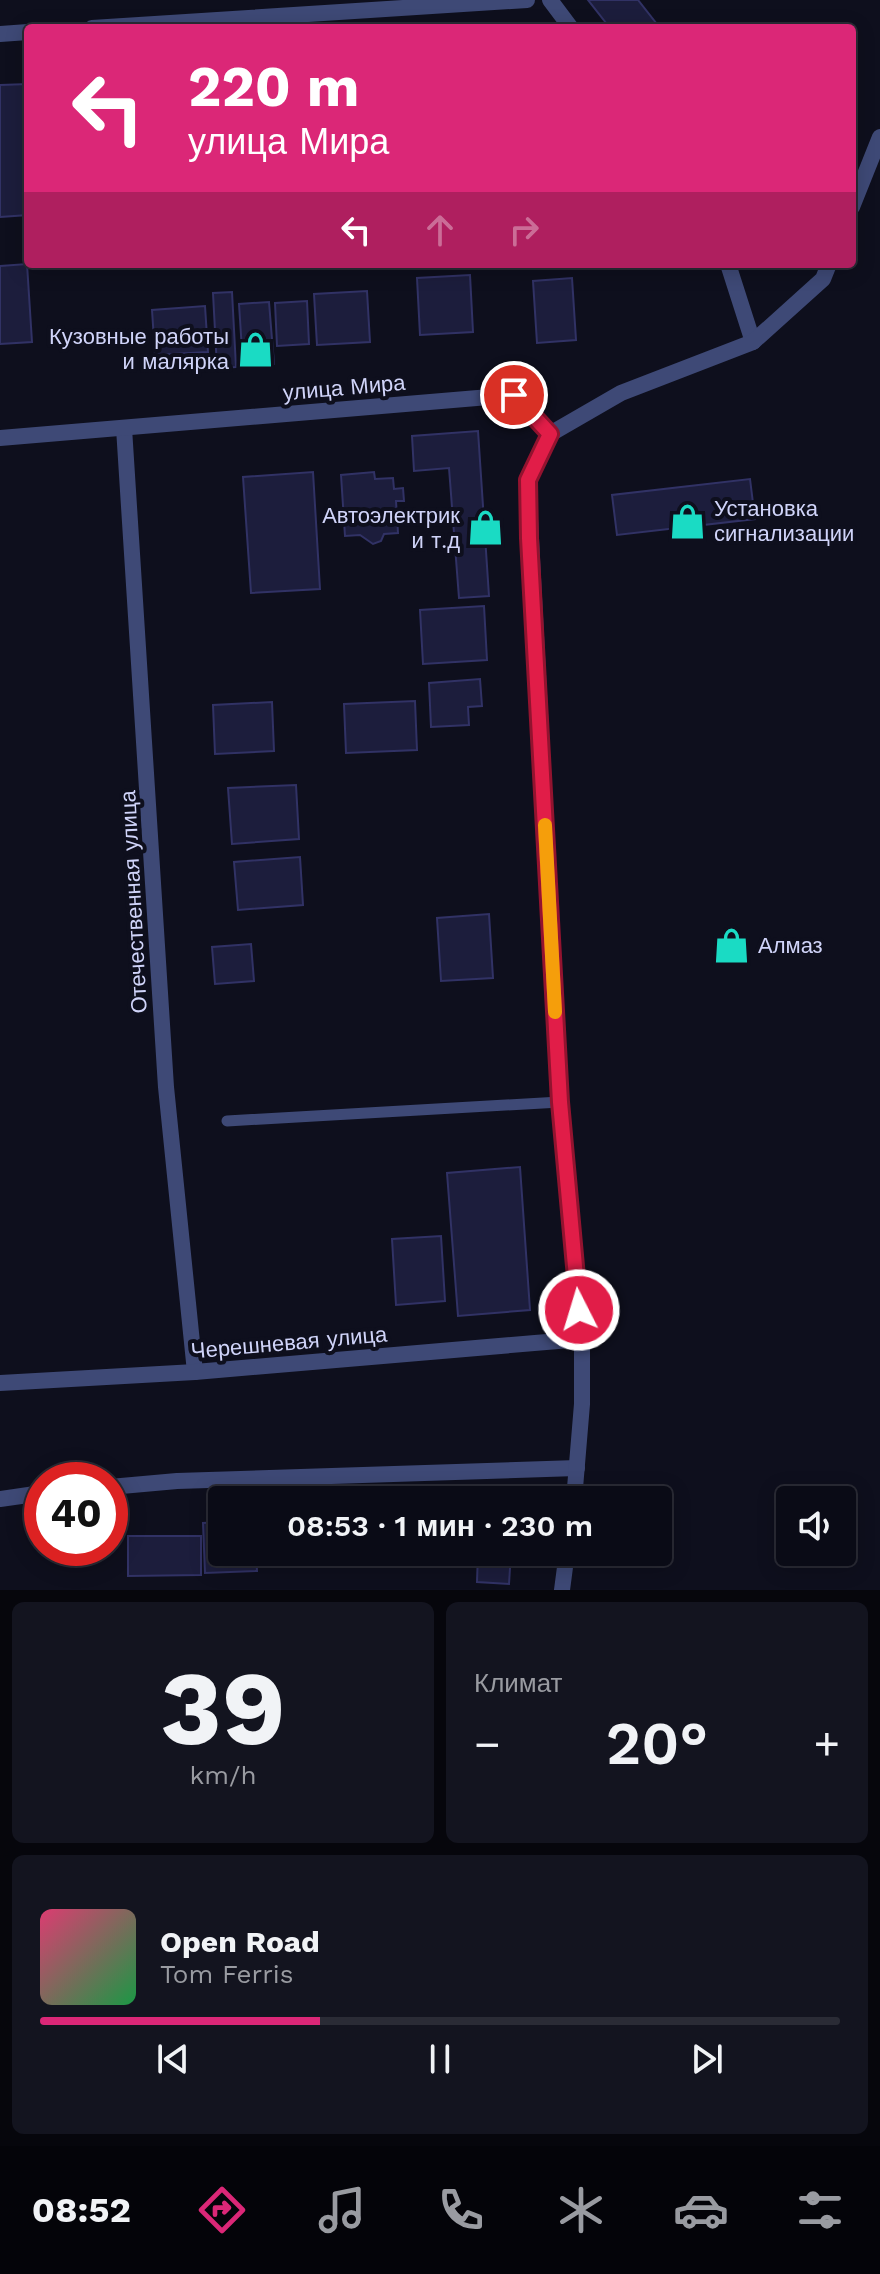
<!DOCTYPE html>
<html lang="ru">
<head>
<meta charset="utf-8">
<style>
  :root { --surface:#0a0b16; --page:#13141f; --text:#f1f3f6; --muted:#999ba1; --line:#2a2b35; --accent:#db2777 }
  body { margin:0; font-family:"Work Sans",sans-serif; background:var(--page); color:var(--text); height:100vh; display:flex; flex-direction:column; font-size:30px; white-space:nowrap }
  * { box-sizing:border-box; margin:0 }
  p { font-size:26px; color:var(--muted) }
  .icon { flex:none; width:44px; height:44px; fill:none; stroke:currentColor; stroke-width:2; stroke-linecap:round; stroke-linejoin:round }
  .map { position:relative; height:1590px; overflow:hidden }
  .sheet { display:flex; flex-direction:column; gap:12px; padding:12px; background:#06060c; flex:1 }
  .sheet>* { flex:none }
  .guide { position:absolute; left:24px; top:24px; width:832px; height:244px; border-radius:8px; box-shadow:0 4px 20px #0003,0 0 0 2px var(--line); background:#db2777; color:#fff; overflow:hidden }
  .controls { position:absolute; left:776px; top:1486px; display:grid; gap:16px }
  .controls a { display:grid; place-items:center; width:80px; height:80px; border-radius:8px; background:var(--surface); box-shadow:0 4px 20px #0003,0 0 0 2px var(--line); font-size:40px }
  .speed { position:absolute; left:24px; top:1462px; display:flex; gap:16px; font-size:40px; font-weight:700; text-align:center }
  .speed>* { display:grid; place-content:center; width:104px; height:104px; border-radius:50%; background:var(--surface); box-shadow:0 4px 20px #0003,0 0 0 2px var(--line); line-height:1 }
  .speed .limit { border:12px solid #d22; background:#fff; color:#111 }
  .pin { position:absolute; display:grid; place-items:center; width:68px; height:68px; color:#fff; margin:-34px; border:4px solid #fff; border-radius:50%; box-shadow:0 2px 8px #0007 }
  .me { position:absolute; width:88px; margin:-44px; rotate:355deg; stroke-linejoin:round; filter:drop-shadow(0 0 6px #0008) }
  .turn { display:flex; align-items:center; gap:28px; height:168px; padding:0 32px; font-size:36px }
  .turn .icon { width:104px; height:104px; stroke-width:2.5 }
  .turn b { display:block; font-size:56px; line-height:68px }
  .lanes { display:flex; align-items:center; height:76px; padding:0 32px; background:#0003; justify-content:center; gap:40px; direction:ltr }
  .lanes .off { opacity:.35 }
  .big { font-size:60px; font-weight:600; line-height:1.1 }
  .sheet .widget { flex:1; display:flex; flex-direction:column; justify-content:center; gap:12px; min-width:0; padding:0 28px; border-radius:12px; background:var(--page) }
  .sheet .dial { align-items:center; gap:0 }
  .dial b { font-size:104px; line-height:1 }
  .song { display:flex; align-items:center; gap:24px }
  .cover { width:96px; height:96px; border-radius:12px; background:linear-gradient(135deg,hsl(340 70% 55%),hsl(140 70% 35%)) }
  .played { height:8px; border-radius:4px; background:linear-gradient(90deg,var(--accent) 35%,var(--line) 35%) }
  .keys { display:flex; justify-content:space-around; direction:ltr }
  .heat { display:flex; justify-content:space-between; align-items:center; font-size:44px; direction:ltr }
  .sheet .tiles { flex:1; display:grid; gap:12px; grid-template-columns:1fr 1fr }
  .widget:last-child { grid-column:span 2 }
  .trip { position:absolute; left:208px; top:1486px; width:464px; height:80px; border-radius:8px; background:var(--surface); box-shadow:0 4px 20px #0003,0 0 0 2px var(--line); font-weight:600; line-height:80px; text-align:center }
  .tab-bar { display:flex; height:128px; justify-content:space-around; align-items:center; background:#040409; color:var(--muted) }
  .tab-bar .icon { width:56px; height:56px }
  .tab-bar .selected { color:var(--accent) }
  .tab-bar b { font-size:36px; color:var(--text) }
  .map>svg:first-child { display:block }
</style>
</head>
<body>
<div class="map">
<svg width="880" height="1590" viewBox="0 0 880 1590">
  <rect width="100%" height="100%" fill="#0e0f1d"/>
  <!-- building -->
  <g fill="#1c1d3c" stroke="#313265" stroke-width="2">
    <polygon points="588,0 638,0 660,28 610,28"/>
    <polygon points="28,84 28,215 0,217 0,85"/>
    <polygon points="27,264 32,342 0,344 0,266"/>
    <polygon points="470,275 473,332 420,335 417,278"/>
    <polygon points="572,278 576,340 537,343 533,281"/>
    <polygon points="367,291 370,342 317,345 314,294"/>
    <polygon points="232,292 236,367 217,368 213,293"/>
    <polygon points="307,301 309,344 277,346 275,303"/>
    <polygon points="269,302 274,364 243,366 239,304"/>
    <polygon points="205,306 208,352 155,355 152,310"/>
    <polygon points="478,431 489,596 459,598 449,468 414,471 412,436"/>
    <polygon points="313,472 320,589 251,593 243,477"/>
    <polygon points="374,472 375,479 393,478 394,489 403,488 404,501 396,501 398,533 384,534 381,541 373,544 360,535 345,536 341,475"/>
    <polygon points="750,479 755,519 617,535 612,495"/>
    <polygon points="484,606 487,660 423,664 420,610"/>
    <polygon points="480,679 482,706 468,707 469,725 431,727 429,683"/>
    <polygon points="415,701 417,750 346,753 344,704"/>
    <polygon points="272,702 274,751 215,754 213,705"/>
    <polygon points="296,785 299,839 232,844 228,788"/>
    <polygon points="300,857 303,905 238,910 234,862"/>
    <polygon points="489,914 493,978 441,981 437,918"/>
    <polygon points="251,944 254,981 215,984 212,947"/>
    <polygon points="520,1167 530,1310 458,1316 447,1173"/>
    <polygon points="441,1236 445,1301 396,1305 392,1239"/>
    <polygon points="222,1522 222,1552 256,1552 257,1571 205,1573 203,1523"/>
    <polygon points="128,1536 201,1536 201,1575 128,1576"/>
    <polygon points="478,1552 511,1552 509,1584 477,1582"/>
  </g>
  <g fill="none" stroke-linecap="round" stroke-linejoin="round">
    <!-- service -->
    <polyline stroke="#3e4976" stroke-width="11" points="227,1121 560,1102"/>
    <!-- minor -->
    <g stroke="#3e4976" stroke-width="16">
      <polyline points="92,28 527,0"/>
      <polyline points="0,34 28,32"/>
      <polyline points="124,428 166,1087 195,1372"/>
      <polyline points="0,438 514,395 550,434"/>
      <polyline points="0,1383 195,1372 582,1339"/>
      <polyline points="110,1487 177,1481 577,1468"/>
      <polyline points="0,1499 42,1493"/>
    </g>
    <!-- tertiary -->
    <g stroke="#3e4976" stroke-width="16">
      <polyline points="550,0 571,28"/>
      <polyline points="852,207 880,137"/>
      <polyline points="728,264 753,342"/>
      <polyline points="574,1500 582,1404 582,1339 560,1102 528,480 550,434 621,393 753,342 823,279 829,264"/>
      <polyline points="562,1590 567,1552"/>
    </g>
  </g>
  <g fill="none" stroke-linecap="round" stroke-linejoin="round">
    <defs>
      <polyline id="route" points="514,395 550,434 528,480 529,538 560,1102 579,1310"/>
    </defs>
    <!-- route casing -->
    <use href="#route" stroke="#92132f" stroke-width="20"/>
    <!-- route -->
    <use href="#route" stroke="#e11d48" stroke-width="14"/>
    <!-- slow -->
    <polyline stroke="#f59e0b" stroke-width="14" points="545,825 555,1012"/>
  </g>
  <!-- icons -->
  <defs>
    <symbol id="shop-bare" viewBox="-9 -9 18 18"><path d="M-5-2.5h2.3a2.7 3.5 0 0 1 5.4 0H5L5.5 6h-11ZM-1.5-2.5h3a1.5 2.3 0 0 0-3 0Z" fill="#1adbc4" stroke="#0e0f1d" stroke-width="2.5" paint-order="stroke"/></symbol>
  </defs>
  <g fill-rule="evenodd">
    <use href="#shop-bare" x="230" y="324" width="51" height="51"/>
    <use href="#shop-bare" x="662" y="496" width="51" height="51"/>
    <use href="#shop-bare" x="460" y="502" width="51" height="51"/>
    <use href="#shop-bare" x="706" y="920" width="51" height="51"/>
  </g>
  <g text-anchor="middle" stroke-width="8" stroke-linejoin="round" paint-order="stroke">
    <!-- poi labels -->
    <g font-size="22" fill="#d0d4f9" stroke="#0e0f1d" text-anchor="end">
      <text x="229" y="344">Кузовные работы<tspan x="229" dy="25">и малярка</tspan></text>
      <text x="714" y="516" text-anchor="start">Установка<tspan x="714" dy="25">сигнализации</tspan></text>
      <text x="460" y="523">Автоэлектрик<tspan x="460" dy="25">и т.д</tspan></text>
      <text x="758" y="953" text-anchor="start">Алмаз</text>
    </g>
    <!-- street labels -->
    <g font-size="22" fill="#d0d4f9" stroke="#0e0f1d">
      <text transform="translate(344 387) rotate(-5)" y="8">улица Мира</text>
      <text transform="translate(133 902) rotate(-93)" y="8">Отечественная улица</text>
      <text transform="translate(289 1342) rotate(-5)" y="8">Черешневая улица</text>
    </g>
  </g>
</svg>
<div class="controls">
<a><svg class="icon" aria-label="sound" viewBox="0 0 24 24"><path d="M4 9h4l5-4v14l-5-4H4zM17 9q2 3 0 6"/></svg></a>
</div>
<div class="speed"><div class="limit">40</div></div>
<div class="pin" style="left:514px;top:395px;background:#d93025"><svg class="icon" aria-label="arrive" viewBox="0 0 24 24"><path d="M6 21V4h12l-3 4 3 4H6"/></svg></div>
<svg class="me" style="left:579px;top:1310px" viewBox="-20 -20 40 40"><circle r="17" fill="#e11d48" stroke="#fff" stroke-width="3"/><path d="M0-11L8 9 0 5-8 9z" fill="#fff"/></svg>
<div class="trip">08:53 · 1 мин · 230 m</div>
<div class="guide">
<div class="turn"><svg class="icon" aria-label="left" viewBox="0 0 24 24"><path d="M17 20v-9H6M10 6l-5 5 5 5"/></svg><div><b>220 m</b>улица Мира</div></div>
<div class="lanes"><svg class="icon" aria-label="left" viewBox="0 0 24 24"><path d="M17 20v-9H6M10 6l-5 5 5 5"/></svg><svg class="icon off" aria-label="ahead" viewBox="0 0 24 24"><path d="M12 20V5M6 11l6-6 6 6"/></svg><svg class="icon off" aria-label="right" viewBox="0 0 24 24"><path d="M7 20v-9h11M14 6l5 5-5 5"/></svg></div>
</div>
</div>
<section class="sheet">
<div class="tiles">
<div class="widget dial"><b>39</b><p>km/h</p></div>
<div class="widget"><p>Климат</p>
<div class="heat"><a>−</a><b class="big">20°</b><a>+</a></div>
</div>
<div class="widget">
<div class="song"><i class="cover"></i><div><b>Open Road</b><p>Tom Ferris</p></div></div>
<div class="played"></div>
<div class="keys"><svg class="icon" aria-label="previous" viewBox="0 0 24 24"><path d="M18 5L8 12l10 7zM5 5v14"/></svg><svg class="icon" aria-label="pause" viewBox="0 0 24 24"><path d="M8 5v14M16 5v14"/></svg><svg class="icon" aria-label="next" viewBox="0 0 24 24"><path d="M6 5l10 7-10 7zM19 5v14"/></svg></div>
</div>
</div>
</section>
<nav class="tab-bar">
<b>08:52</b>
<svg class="icon selected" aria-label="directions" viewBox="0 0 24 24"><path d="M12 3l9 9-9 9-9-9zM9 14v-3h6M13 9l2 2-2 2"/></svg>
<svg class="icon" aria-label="music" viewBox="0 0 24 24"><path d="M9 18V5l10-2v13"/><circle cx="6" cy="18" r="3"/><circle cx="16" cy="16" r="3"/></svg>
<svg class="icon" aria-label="phone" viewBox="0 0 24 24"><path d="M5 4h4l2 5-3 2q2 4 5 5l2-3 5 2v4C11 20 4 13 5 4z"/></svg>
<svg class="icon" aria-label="climate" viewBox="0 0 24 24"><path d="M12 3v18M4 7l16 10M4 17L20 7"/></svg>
<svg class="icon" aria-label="car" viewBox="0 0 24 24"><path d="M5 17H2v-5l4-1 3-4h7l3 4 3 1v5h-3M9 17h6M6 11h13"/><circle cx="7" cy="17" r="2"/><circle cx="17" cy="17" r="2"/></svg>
<svg class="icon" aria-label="filters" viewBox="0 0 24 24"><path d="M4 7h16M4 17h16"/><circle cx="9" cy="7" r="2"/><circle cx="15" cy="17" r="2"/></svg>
</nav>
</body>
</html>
